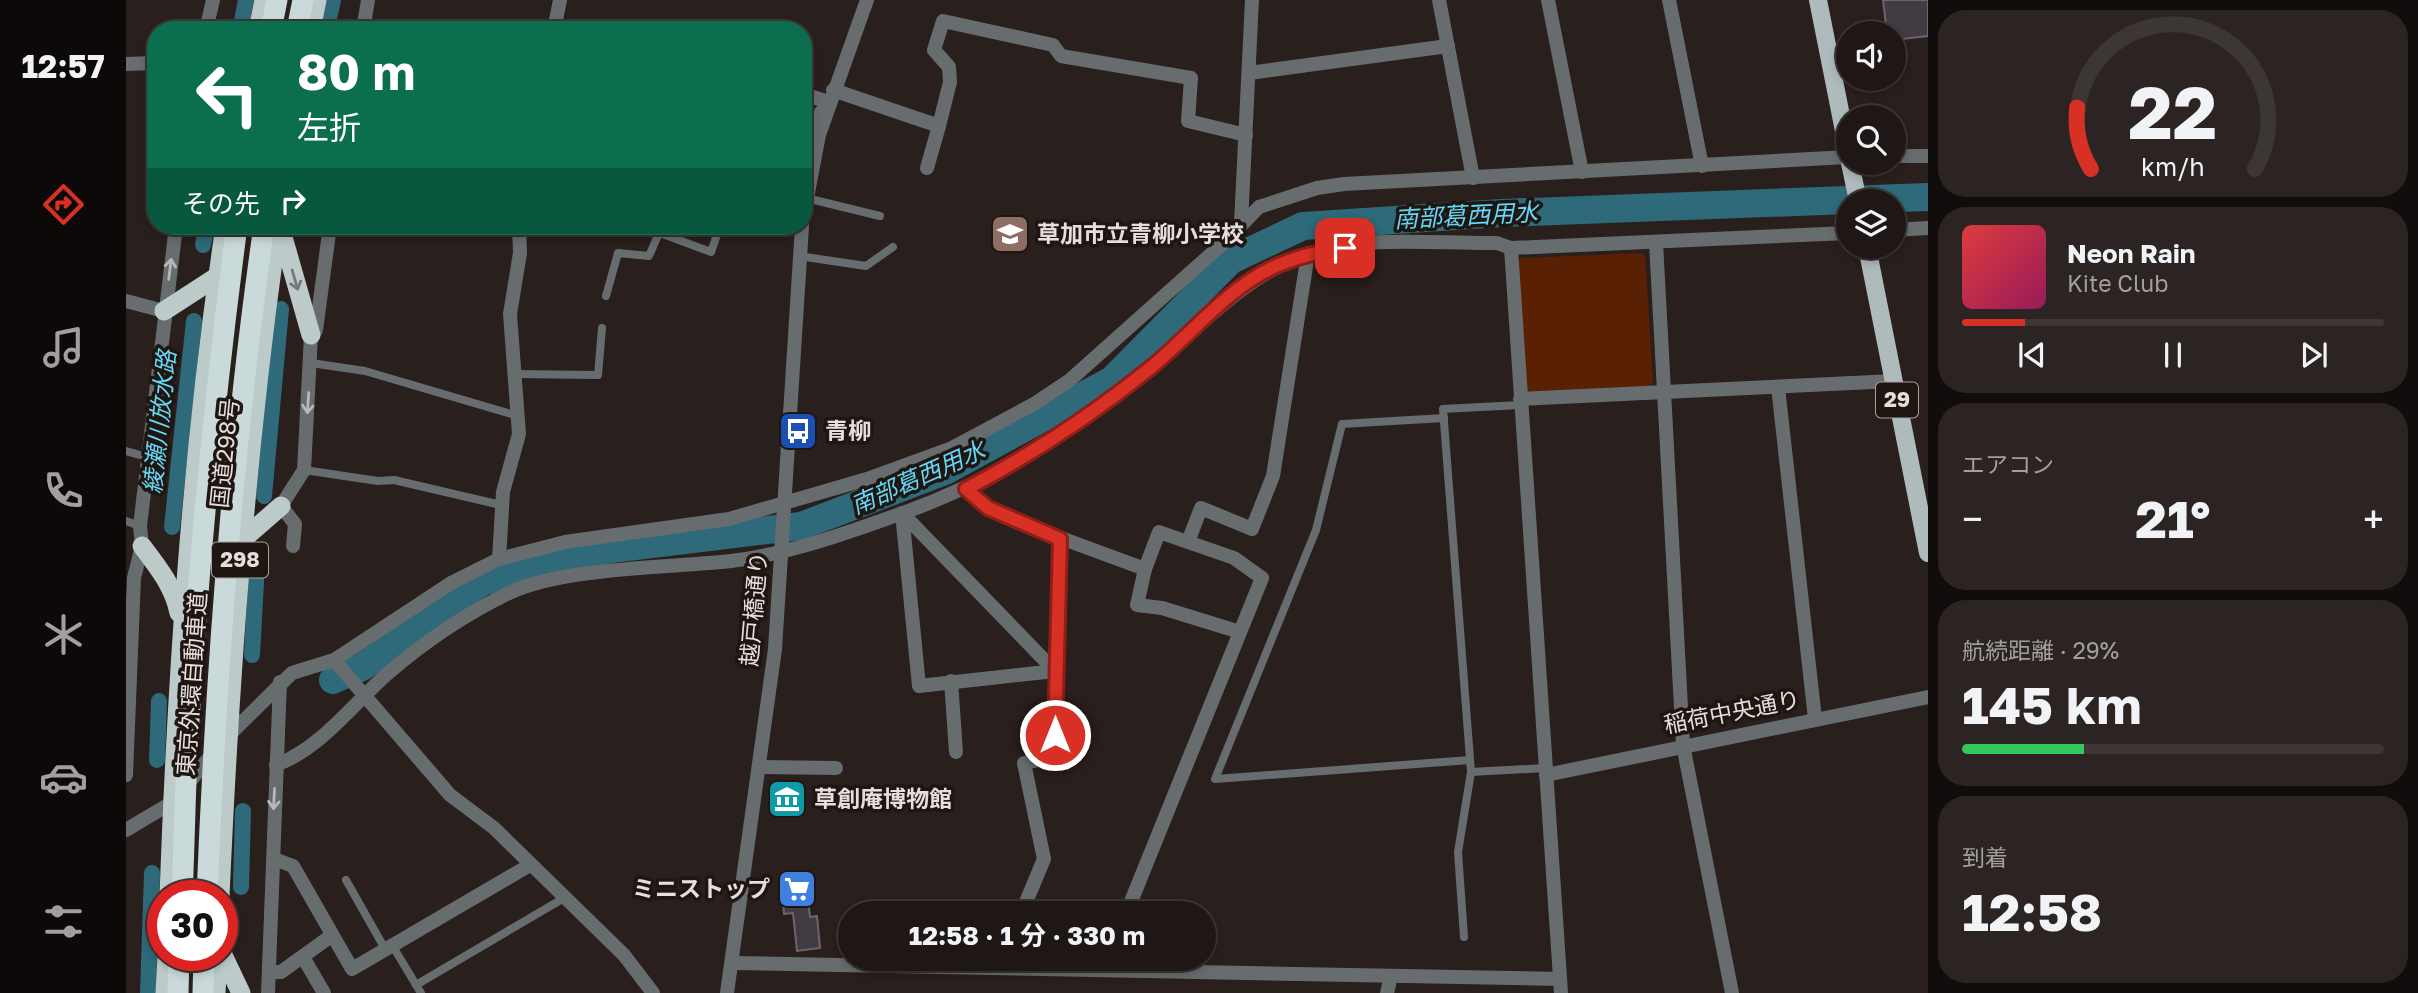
<!DOCTYPE html>
<html lang="ja">
<head>
<meta charset="utf-8">
<style>
  :root { --surface:#1f1715; --page:#2c2422; --text:#f1f3f6; --muted:#a19fa0; --line:#3c3634; --accent:#d93025 }
  body { margin:0; font-family:"Golos Text","Noto Sans JP",sans-serif; background:var(--page); color:var(--text); height:100vh; display:flex; flex-direction:column; font-size:26px; white-space:nowrap }
  * { box-sizing:border-box; margin:0 }
  p { font-size:23px; color:var(--muted) }
  .icon { flex:none; width:38px; height:38px; fill:none; stroke:currentColor; stroke-width:2; stroke-linecap:round; stroke-linejoin:round }
  .map { position:relative; flex:1; overflow:hidden }
  .side { display:flex; flex-direction:column; gap:10px; padding:10px; background:#110d0c; width:490px }
  .side>* { flex:none }
  .guide { position:absolute; left:21px; top:21px; width:665px; height:214px; border-radius:28px; box-shadow:0 4px 10px #0003,0 0 0 2px var(--line); background:#0b6e4f; color:#fff; overflow:hidden }
  .fabs { position:absolute; left:1710px; top:21px; display:grid; gap:14px }
  .fabs a { display:grid; place-items:center; width:70px; height:70px; border-radius:50%; background:var(--surface); box-shadow:0 4px 10px #0003,0 0 0 2px var(--line); font-size:35px }
  .speed { position:absolute; left:21px; top:880px; display:flex; gap:14px; font-size:35px; font-weight:700; text-align:center }
  .speed>* { display:grid; place-content:center; width:91px; height:91px; border-radius:50%; background:var(--surface); box-shadow:0 4px 10px #0003,0 0 0 2px var(--line); line-height:1 }
  .speed .limit { border:10px solid #d22; background:#fff; color:#111 }
  .pin { position:absolute; display:grid; place-items:center; width:60px; height:60px; color:#fff; margin:-30px; border-radius:14px; box-shadow:0 4px 10px #0006 }
  .me { position:absolute; width:77px; margin:-38px; rotate:0deg; stroke-linejoin:round; filter:drop-shadow(0 0 5px #0008) }
  .turn { display:flex; align-items:center; gap:24px; height:147px; padding:0 35px; font-size:32px }
  .turn .icon { width:91px; height:91px; stroke-width:2.5 }
  .turn b { display:block; font-size:49px; line-height:60px }
  .then { display:flex; align-items:center; height:66px; padding:0 35px; background:#0003; gap:14px; font-size:26px }
  .big { font-size:52px; font-weight:700; line-height:1.1 }
  .side .card { flex:1; display:flex; flex-direction:column; justify-content:center; gap:10px; min-width:0; padding:0 24px; border-radius:28px; background:var(--page) }
  .side .dial { align-items:center; gap:0 }
  .dial svg { height:182px; overflow:visible; fill:none; stroke:var(--line); stroke-width:7; stroke-linecap:round; text-anchor:middle }
  .dial text { fill:var(--text); stroke:none }
  .song { display:flex; align-items:center; gap:21px }
  .cover { width:84px; height:84px; border-radius:10px; background:linear-gradient(135deg,hsl(0 70% 55%),hsl(330 70% 35%)) }
  .played { height:7px; border-radius:4px; background:linear-gradient(90deg,var(--accent) 15%,var(--line) 15%) }
  .keys { display:flex; justify-content:space-around; direction:ltr }
  .heat { display:flex; justify-content:space-between; align-items:center; font-size:38px; direction:ltr }
  .charge { height:10px; border-radius:5px; background:linear-gradient(90deg,#34c759 29%,var(--line) 0) }
  .trip { position:absolute; left:712px; top:901px; width:378px; height:70px; border-radius:35px; background:var(--surface); box-shadow:0 4px 10px #0003,0 0 0 2px var(--line); font-weight:700; line-height:70px; text-align:center }
  main { display:flex; flex:1; min-height:0 }
  .tabs { display:flex; flex-direction:column; width:126px; justify-content:space-around; align-items:center; background:#0c0908; color:var(--muted) }
  .tabs .icon { width:49px; height:49px }
  .tabs .selected { color:var(--accent) }
  .tabs b { font-size:32px; color:var(--text) }
  .map>svg:first-child { display:block }
</style>
</head>
<body>
<main>
<nav class="tabs">
<b>12:57</b>
<svg class="icon selected" aria-label="directions" viewBox="0 0 24 24"><path d="M12 3l9 9-9 9-9-9zM9 14v-3h6M13 9l2 2-2 2"/></svg>
<svg class="icon" aria-label="music" viewBox="0 0 24 24"><path d="M9 18V5l10-2v13"/><circle cx="6" cy="18" r="3"/><circle cx="16" cy="16" r="3"/></svg>
<svg class="icon" aria-label="phone" viewBox="0 0 24 24"><path d="M5 4h4l2 5-3 2q2 4 5 5l2-3 5 2v4C11 20 4 13 5 4z"/></svg>
<svg class="icon" aria-label="climate" viewBox="0 0 24 24"><path d="M12 3v18M4 7l16 10M4 17L20 7"/></svg>
<svg class="icon" aria-label="car" viewBox="0 0 24 24"><path d="M5 17H2v-5l4-1 3-4h7l3 4 3 1v5h-3M9 17h6M6 11h13"/><circle cx="7" cy="17" r="2"/><circle cx="17" cy="17" r="2"/></svg>
<svg class="icon" aria-label="filters" viewBox="0 0 24 24"><path d="M4 7h16M4 17h16"/><circle cx="9" cy="7" r="2"/><circle cx="15" cy="17" r="2"/></svg>
</nav>
<div class="map">
<svg width="1802" height="993" viewBox="0 0 1802 993">
  <rect width="100%" height="100%" fill="#291f1c"/>
  <!-- green -->
  <polygon fill="#5a2004" points="1515,253 1519,255 1527,382 1522,389 1398,394 1391,263 1395,258"/>
  <g fill="none" stroke-linecap="round" stroke-linejoin="round">
    <!-- canal -->
    <g stroke="#2e6a7a" stroke-width="16">
      <polyline points="116,21 120,0"/>
      <polyline points="202,23 207,0"/>
      <polyline points="77,245 81,226"/>
      <polyline points="138,496 155,309"/>
      <polyline points="46,527 68,321"/>
      <polyline points="126,655 131,563"/>
      <polyline points="31,760 33,701"/>
      <polyline points="115,887 117,811"/>
      <polyline points="22,993 26,873"/>
    </g>
    <!-- river -->
    <polyline stroke="#2e6a7a" stroke-width="28" points="207,680 236,667 356,582 485,549 675,526 819,471 986,380 1105,260 1177,226 1376,213 1802,197"/>
  </g>
  <!-- building -->
  <g fill="#413c44" stroke="#6b656e" stroke-width="2">
    <polygon points="1757,0 1802,0 1802,36 1768,40 1768,33 1761,33"/>
    <polygon points="679,871 684,917 691,916 694,948 671,951 667,913 658,914 655,874"/>
  </g>
  <g fill="none" stroke-linecap="round" stroke-linejoin="round">
    <!-- service -->
    <g stroke="#676d6e" stroke-width="8">
      <polyline points="680,198 754,216"/>
      <polyline points="534,233 585,252 594,226"/>
      <polyline points="673,256 740,266 767,247"/>
      <polyline points="480,296 492,253 523,256 536,226"/>
      <polyline points="185,363 239,371 392,416"/>
      <polyline points="387,374 472,375 476,328"/>
      <polyline points="1318,418 1216,424 1190,530 1089,779 1344,760"/>
      <polyline points="0,451 21,457"/>
      <polyline points="178,470 252,481 268,480 375,505"/>
      <polyline points="0,521 14,526"/>
      <polyline points="1345,772 1419,768"/>
      <polyline points="220,880 259,949"/>
      <polyline points="1338,937 1332,852 1345,772 1317,409 1394,405"/>
      <polyline points="266,945 295,993"/>
      <polyline points="290,985 438,898"/>
    </g>
    <!-- minor -->
    <g stroke="#676d6e" stroke-width="14">
      <polyline points="1313,0 1347,178"/>
      <polyline points="1422,0 1456,172"/>
      <polyline points="1543,0 1576,166"/>
      <polyline points="80,30 87,0"/>
      <polyline points="237,30 242,0"/>
      <polyline points="428,30 434,0"/>
      <polyline points="1123,73 1322,46"/>
      <polyline points="707,90 813,126 824,82 823,67 808,50 817,21 927,45 935,56 1065,78 1062,121 1120,135"/>
      <polyline points="677,137 702,103"/>
      <polyline points="1768,156 1802,156"/>
      <polyline points="801,168 813,126"/>
      <polyline points="1115,223 1126,0"/>
      <polyline points="1768,230 1802,228"/>
      <polyline points="1530,242 1557,745 1606,993"/>
      <polyline points="1385,248 1435,993"/>
      <polyline points="0,301 38,311"/>
      <polyline points="1652,387 1689,719"/>
      <polyline points="1394,399 1768,381"/>
      <polyline points="840,489 862,508 878,517 1019,569"/>
      <polygon points="776,513 929,671 793,686"/>
      <polyline points="1062,542 1075,508 1126,529 1147,476 1182,254"/>
      <polyline points="167,546 169,524 155,506 178,470 185,335 190,330 204,226"/>
      <polyline points="373,559 377,492 393,434 384,314 394,253 393,226"/>
      <polyline points="208,660 324,795 368,828 498,955 527,993"/>
      <polyline points="825,681 830,752"/>
      <path d="M150 765C195 748 226 705 261 674 297 643 338 615 381 594 434 567 543 568 605 561 663 554 721 533 777 513 869 480 949 429 1024 368 1077 325 1119 274 1185 253 1242 235 1311 244 1371 243L1385 248 1722 233"/>
      <polyline points="634,767 710,768"/>
      <polyline points="0,775 8,578 16,546 14,526 50,226"/>
      <polyline points="148,859 167,866 226,969 404,865"/>
      <polyline points="895,914 918,859 898,763 929,757 934,539"/>
      <polyline points="1000,914 1136,578 1108,558 1033,532 1019,569 1011,605 1036,608 1114,632"/>
      <polyline points="177,957 198,993"/>
      <polyline points="606,963 1434,979"/>
      <polyline points="143,972 155,972 205,936"/>
      <polyline points="142,993 154,682"/>
      <polyline points="1261,993 1265,976"/>
    </g>
    <!-- tertiary -->
    <g stroke="#676d6e" stroke-width="14">
      <polyline points="0,64 30,63"/>
      <polyline points="677,94 703,102"/>
      <polyline points="677,219 693,135 741,0"/>
      <polyline points="100,738 166,673 208,660 325,583 373,559 439,542 603,519 741,479 826,448 908,404 944,380 1103,238 1133,207 1191,188 1218,184 1722,157"/>
      <polyline points="1420,775 1802,697"/>
      <polyline points="0,830 47,802 87,753"/>
      <polyline points="601,993 649,649 676,226"/>
    </g>
    <!-- primary -->
    <g stroke="#aebabb" stroke-width="18">
      <polyline points="1692,0 1722,151"/>
      <polyline points="1724,163 1732,201"/>
      <polyline points="1741,247 1802,553"/>
    </g>
    <!-- trunk -->
    <g stroke="#bccaca" stroke-width="19">
      <polyline points="132,30 138,0"/>
      <polyline points="185,30 191,0"/>
      <polyline points="155,230 185,335"/>
      <polyline points="38,311 92,276"/>
      <polyline points="115,541 155,506"/>
      <path d="M16 546C32 567 48 587 53 613"/>
      <path d="M43 896C51 672 66 448 99 226"/>
      <path d="M94 896C104 672 120 448 152 226"/>
      <polyline points="96,953 115,993"/>
      <polyline points="39,993 41,956"/>
      <polyline points="90,993 92,956"/>
    </g>
    <!-- motorway -->
    <g stroke="#cad9d9" stroke-width="21">
      <polyline points="145,30 151,0"/>
      <polyline points="171,30 177,0"/>
      <polyline points="52,993 53,956"/>
      <polyline points="77,993 78,956"/>
    </g>
    <!-- motorway-bridge -->
    <g stroke="#cad9d9" stroke-width="21">
      <path d="M56 896C59 833 59 769 64 705 74 545 90 385 111 226"/>
      <path d="M81 896C90 672 106 448 138 226"/>
    </g>
  </g>
  <!-- one-way arrows -->
  <defs><path id="oneway-shaft" d="M-6 0H5M1.5-3L5.5 0L1.5 3" fill="none" stroke-width="1.6" stroke-linecap="round" stroke-linejoin="round" transform="scale(1.75)"/></defs>
  <g stroke="#b9b6b6">
    <use href="#oneway-shaft" transform="translate(44 269) rotate(-83)"/>
    <use href="#oneway-shaft" transform="translate(182 403) rotate(94)"/>
    <use href="#oneway-shaft" transform="translate(148 799) rotate(93)"/>
  </g>
  <use stroke="#757977" href="#oneway-shaft" transform="translate(169 280) rotate(74)"/>
  <g fill="none" stroke-linecap="round" stroke-linejoin="round">
    <defs>
      <path id="route" d="M929 735 934 539 862 508 840 489C905 455 966 415 1023 369 1059 340 1090 302 1128 278 1155 260 1189 252 1219 248"/>
    </defs>
    <!-- route casing -->
    <use href="#route" stroke="#8d1f18" stroke-width="18"/>
    <!-- route -->
    <use href="#route" stroke="#d93025" stroke-width="12"/>
  </g>
  <!-- icons -->
  <defs>
    <symbol id="school-square" viewBox="-11 -11 22 22"><rect x="-9" y="-9" width="18" height="18" rx="4" fill="#8d6e63" stroke="#1f1612"/><path d="M0-5L7-2L0 1L-7-2ZM-4 1L0 2.5L4 1V4Q0 6-4 4Z" fill="#fff"/></symbol>
    <symbol id="bus-square" viewBox="-11 -11 22 22"><rect x="-9" y="-9" width="18" height="18" rx="4" fill="#1a4fb4" stroke="#1f1612"/><path d="M-5-6H5V4H4V6H2V4H-2V6H-4V4H-5ZM-3.5-4V0h7V-4ZM-3.5 1.2v1.5H-2V1.2ZM2 1.2v1.5H3.5V1.2Z" fill="#fff"/></symbol>
    <symbol id="museum-square" viewBox="-11 -11 22 22"><rect x="-9" y="-9" width="18" height="18" rx="4" fill="#0f9aa8" stroke="#1f1612"/><path d="M0-6L6-3V-2H-6V-3ZM-5-1h2V3h-2ZM-1-1h2V3h-2ZM3-1h2V3H3ZM-6 4H6V6H-6Z" fill="#fff"/></symbol>
    <symbol id="supermarket-square" viewBox="-11 -11 22 22"><rect x="-9" y="-9" width="18" height="18" rx="4" fill="#3f7fe0" stroke="#1f1612"/><path d="M-6-5.5h2.5l.6 2H6L4.5 2H-2.5L-4.4-4H-6ZM-1.5 3.2a1.3 1.3 0 1 0 .1 0ZM3 3.2a1.3 1.3 0 1 0 .1 0Z" fill="#fff"/></symbol>
  </defs>
  <g fill-rule="evenodd">
    <use href="#school-square" x="862" y="212" width="44" height="44"/>
    <use href="#bus-square" x="650" y="409" width="44" height="44"/>
    <use href="#museum-square" x="639" y="777" width="44" height="44"/>
    <use href="#supermarket-square" x="649" y="867" width="44" height="44"/>
  </g>
  <g text-anchor="middle" stroke-width="7" stroke-linejoin="round" paint-order="stroke">
    <!-- shield labels -->
    <g fill="#1f1612" stroke="#aaa29f" stroke-width="2">
      <rect x="1750" y="382.5" width="42" height="35" rx="5"/>
      <rect x="86" y="542.5" width="56" height="35" rx="5"/>
    </g>
    <g font-size="21" font-weight="bold" fill="#e5dedc">
      <text x="1771" y="407">29</text>
      <text x="114" y="567">298</text>
    </g>
    <!-- poi labels -->
    <g font-size="23" font-weight="bold" fill="#e5dedc" stroke="#1f1612" text-anchor="start">
      <text x="911" y="242">草加市立青柳小学校</text>
      <text x="699" y="439">青柳</text>
      <text x="688" y="807">草創庵博物館</text>
      <text x="644" y="897" text-anchor="end">ミニストップ</text>
    </g>
    <!-- street labels -->
    <g font-size="23" fill="#e5dedc" stroke="#1f1612">
      <text transform="translate(99 453) rotate(-84)" y="8">国道298号</text>
      <text transform="translate(628 609) rotate(-85)" y="8">越戸橋通り</text>
      <text transform="translate(66 684) rotate(-86)" y="8">東京外環自動車道</text>
      <text transform="translate(1606 712) rotate(-11)" y="8">稲荷中央通り</text>
    </g>
    <!-- water labels -->
    <g font-size="24" font-style="italic" fill="#63d8f7" stroke="#1f1612">
      <text transform="translate(1340 216) rotate(-3)" y="8">南部葛西用水</text>
      <text transform="translate(34 422) rotate(-84)" y="8">綾瀬川放水路</text>
      <text transform="translate(792 478) rotate(-24)" y="8">南部葛西用水</text>
    </g>
  </g>
</svg>
<div class="fabs">
<a><svg class="icon" aria-label="sound" viewBox="0 0 24 24"><path d="M4 9h4l5-4v14l-5-4H4zM17 9q2 3 0 6"/></svg></a>
<a><svg class="icon" aria-label="search" viewBox="0 0 24 24"><circle cx="10" cy="10" r="6"/><path d="M15 15l6 6"/></svg></a>
<a><svg class="icon" aria-label="layers" viewBox="0 0 24 24"><path d="M12 4l9 5-9 5-9-5zM3 14l9 5 9-5"/></svg></a>
</div>
<div class="speed"><div class="limit">30</div></div>
<div class="pin" style="left:1219px;top:248px;background:#d93025"><svg class="icon" aria-label="arrive" viewBox="0 0 24 24"><path d="M6 21V4h12l-3 4 3 4H6"/></svg></div>
<svg class="me" style="left:929px;top:735px" viewBox="-20 -20 40 40"><circle r="17" fill="#d93025" stroke="#fff" stroke-width="3"/><path d="M0-11L8 9 0 5-8 9z" fill="#fff"/></svg>
<div class="trip">12:58 · 1 分 · 330 m</div>
<div class="guide">
<div class="turn"><svg class="icon" aria-label="left" viewBox="0 0 24 24"><path d="M17 20v-9H6M10 6l-5 5 5 5"/></svg><div><b>80 m</b>左折</div></div>
<div class="then">その先<svg class="icon" aria-label="right" viewBox="0 0 24 24"><path d="M7 20v-9h11M14 6l5 5-5 5"/></svg></div>
</div>
</div>
<section class="side">
<div class="card dial"><svg viewBox="0 0 100 80">
<path d="M14 69A42 42 0 1 1 86 69"/>
<path d="M14 69A42 42 0 0 1 8 42" stroke="#d93025"/>
<text x="50" y="56" font-size="32" font-weight="700">22</text>
<text x="50" y="72" font-size="11">km/h</text>
</svg></div>
<div class="card">
<div class="song"><i class="cover"></i><div><b>Neon Rain</b><p>Kite Club</p></div></div>
<div class="played"></div>
<div class="keys"><svg class="icon" aria-label="previous" viewBox="0 0 24 24"><path d="M18 5L8 12l10 7zM5 5v14"/></svg><svg class="icon" aria-label="pause" viewBox="0 0 24 24"><path d="M8 5v14M16 5v14"/></svg><svg class="icon" aria-label="next" viewBox="0 0 24 24"><path d="M6 5l10 7-10 7zM19 5v14"/></svg></div>
</div>
<div class="card"><p>エアコン</p>
<div class="heat"><a>−</a><b class="big">21°</b><a>+</a></div>
</div>
<div class="card"><p>航続距離 · 29%</p><b class="big">145 km</b><div class="charge"></div></div>
<div class="card"><p>到着</p><b class="big">12:58</b></div>
</section>
</main>
</body>
</html>
